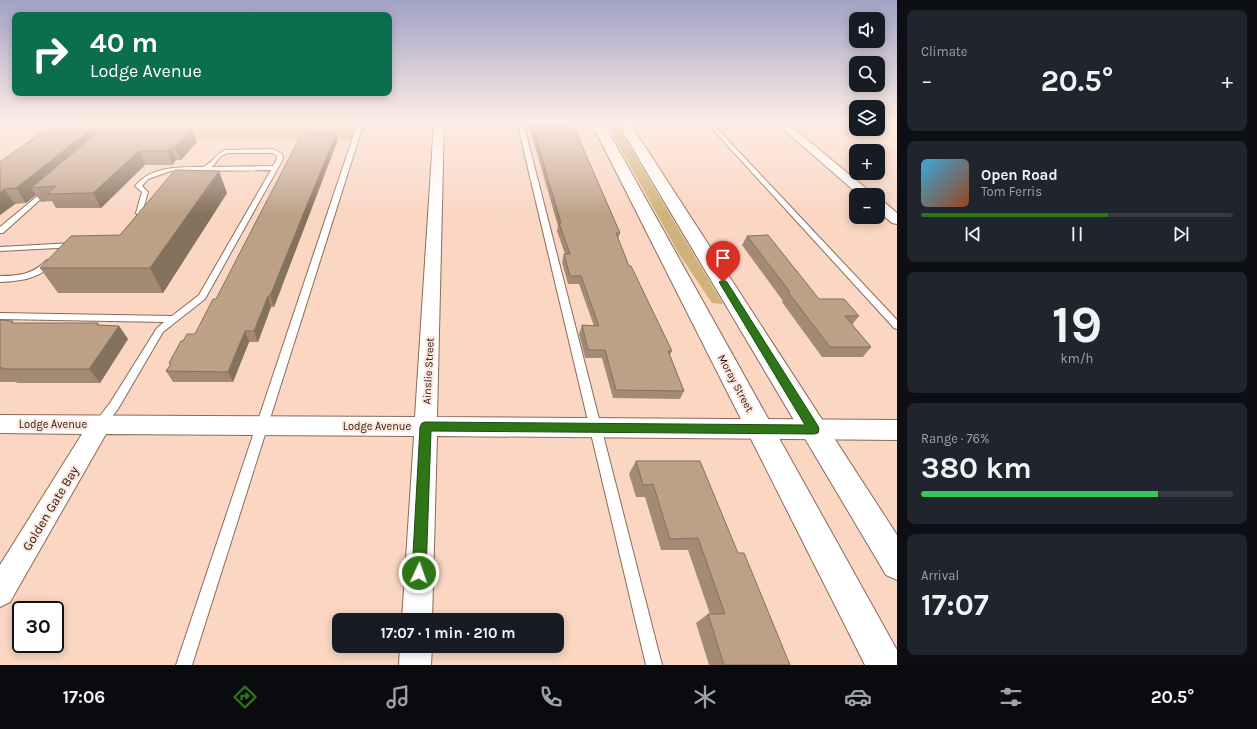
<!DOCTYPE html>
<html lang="en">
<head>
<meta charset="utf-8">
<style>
  :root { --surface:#171b24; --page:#20242c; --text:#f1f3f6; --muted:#9ea1a6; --line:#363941; --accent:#2d7517 }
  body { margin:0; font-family:Karla,sans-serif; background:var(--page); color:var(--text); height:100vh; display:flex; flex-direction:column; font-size:15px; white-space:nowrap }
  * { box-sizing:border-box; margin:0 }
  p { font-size:13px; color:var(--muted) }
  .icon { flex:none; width:22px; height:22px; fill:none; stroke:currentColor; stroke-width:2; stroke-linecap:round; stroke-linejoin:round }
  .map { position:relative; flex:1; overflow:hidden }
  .drawer { display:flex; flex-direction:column; gap:10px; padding:10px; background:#0d0f14; width:360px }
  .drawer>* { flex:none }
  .hud { position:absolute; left:12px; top:12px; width:380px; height:84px; border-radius:8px; box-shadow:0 2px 10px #0003; background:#0b6e4f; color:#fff; overflow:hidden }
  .tools { position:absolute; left:849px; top:12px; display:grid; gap:8px }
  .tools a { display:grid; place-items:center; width:36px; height:36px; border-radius:8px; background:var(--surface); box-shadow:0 2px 10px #0003; font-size:20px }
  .speed { position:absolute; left:12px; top:601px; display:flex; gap:8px; font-size:20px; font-weight:700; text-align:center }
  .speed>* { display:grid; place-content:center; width:52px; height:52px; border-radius:50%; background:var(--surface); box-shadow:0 2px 10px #0003; line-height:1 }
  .speed .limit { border:2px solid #111; border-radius:6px; background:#fff; color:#111 }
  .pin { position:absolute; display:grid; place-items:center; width:34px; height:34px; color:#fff; margin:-41px -17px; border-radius:50% 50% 50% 0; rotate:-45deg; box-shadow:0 0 4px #0007 }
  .pin .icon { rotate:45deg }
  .me { position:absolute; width:44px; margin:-22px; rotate:3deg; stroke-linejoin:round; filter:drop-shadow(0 0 3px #0008) }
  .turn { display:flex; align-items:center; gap:14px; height:84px; padding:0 12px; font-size:18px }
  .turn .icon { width:52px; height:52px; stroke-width:2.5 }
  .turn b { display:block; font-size:28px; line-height:34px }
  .big { font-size:30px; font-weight:700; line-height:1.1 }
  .drawer .widget { flex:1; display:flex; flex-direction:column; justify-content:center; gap:6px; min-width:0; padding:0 14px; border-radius:8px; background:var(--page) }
  .drawer .dial { align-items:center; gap:0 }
  .dial b { font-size:52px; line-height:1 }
  .song { display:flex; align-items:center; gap:12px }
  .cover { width:48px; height:48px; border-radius:6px; background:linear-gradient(135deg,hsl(200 70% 55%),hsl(20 70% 35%)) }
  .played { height:4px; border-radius:2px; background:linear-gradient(90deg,var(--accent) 60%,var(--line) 60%) }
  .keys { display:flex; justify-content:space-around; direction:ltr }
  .heat { display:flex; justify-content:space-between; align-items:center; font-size:22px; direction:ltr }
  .charge { height:6px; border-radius:3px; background:linear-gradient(90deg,#34c759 76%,var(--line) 0) }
  .trip { position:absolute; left:332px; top:613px; width:232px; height:40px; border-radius:8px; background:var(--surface); box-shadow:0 2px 10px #0003; font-weight:700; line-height:40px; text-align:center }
  .tabs { display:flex; height:64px; justify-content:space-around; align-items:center; background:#090b0e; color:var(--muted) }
  .tabs .icon { width:28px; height:28px }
  .tabs .active { color:var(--accent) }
  .tabs b { font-size:18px; color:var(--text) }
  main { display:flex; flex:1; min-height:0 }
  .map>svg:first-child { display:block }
</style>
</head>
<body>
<main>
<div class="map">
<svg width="897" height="665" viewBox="0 0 897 665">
  <rect width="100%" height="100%" fill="#fad6c3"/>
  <!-- green -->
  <g fill="#cfb37a">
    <polygon points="72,122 361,122 356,139 47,140"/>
    <polygon points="606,122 615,122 723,304 712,303 679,254"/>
  </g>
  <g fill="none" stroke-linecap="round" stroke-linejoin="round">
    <defs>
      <g id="service">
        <polygon points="69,122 75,122 55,137 51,137 51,135"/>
        <polygon points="358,122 364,122 192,665 176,665"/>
        <polygon points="517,122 523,122 662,665 646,665"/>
        <polygon points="706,122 711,122 897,320 897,329 894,328"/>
        <path d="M225 150 273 149 282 154 283 159 205 299 163 332 118 409 104 427 100 428 96 427 95 424 96 421 110 403 157 328 164 322 0 319V313L172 316 199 295 271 170 171 171 148 179 142 186 148 192 142 213 148 221 145 223 143 222 136 213 142 192 135 186C152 166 179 167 203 167 212 163 216 154 225 150ZM228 153H272L277 156V159L273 166 212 167 221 156Z"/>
        <polygon points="46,189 51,190 3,233 0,233 0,227"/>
        <polygon points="73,243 77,245 76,247 0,251 0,247"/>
        <path d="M47 260H50L54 262C40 279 21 281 0 282V276C20 276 33 274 47 260Z"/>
      </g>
      <g id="minor">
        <polygon points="434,122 444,122 437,417 897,420 897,440 437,436 432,620 402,620 414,436 106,434 10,602 0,607 0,565 82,434 0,433 0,415 415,417"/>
        <polygon points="775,122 786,122 874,195 859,195"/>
        <polygon points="878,200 883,201 897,213 897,224 892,223 878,211"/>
        <polygon points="400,646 432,646 431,665 399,665"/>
      </g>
      <g id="secondary">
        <polygon points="591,122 603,122 897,650 897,665 865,665"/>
        <polygon points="617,122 629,122 897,535 897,580 886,575"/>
      </g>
    </defs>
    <!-- service casing -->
    <use href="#service" stroke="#8a6a59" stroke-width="2"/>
    <!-- minor casing -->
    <use href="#minor" stroke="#8a6a59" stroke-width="2"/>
    <!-- secondary casing -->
    <use href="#secondary" stroke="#8a6a59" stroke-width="2"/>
    <!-- service -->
    <use href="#service" fill="#fff" fill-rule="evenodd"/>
    <!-- minor -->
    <use href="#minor" fill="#fff" fill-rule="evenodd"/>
    <!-- secondary -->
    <use href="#secondary" fill="#fff" fill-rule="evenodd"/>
  </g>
  <!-- wall -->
  <g fill="#a28a74">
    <polygon points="528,122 571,122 620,233 618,239 629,266 672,351 670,355 684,391 680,399 613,398 602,358 585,358 579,334 582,325 594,326 579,284 568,284 562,262 564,254 565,254 557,231 558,226"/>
    <polygon points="47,129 192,129 197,142 181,160 176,160 172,165 145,165 101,208 56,208 52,201 41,202 36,195 26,203 15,204 0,215 0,162"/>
    <polygon points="336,134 337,142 274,307 271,307 258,342 249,342 233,382 173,382 166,371 170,365 169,363 183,341 195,334 216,299"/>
    <polygon points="227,193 163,293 58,293 40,268"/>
    <polygon points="747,236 819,299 859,316 852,325 871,347 863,357 822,357 782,302 783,301 742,245"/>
    <polygon points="0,320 15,323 98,323 99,325 119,326 128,339 100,383 17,383 16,382 0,382"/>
    <polygon points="636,461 738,553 790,665 709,665 696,623 708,614 710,614 688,550 661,550 645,497 636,497 629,474"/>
  </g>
  <!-- shaded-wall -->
  <g fill="#84715e">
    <polygon points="192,129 197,142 181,160 175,147"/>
    <polygon points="90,130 97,143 31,188 36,195 26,203 16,188"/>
    <polygon points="336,134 337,142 274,307 270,296"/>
    <polygon points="171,147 176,160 172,165 167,151"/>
    <polygon points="139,151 145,165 101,208 93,193"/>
    <polygon points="219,171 227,193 163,293 150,268"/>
    <polygon points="4,189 15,204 0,215 0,193"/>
    <polygon points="268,296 271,307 258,342 254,331"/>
    <polygon points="119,326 128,339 100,383 89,369"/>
    <polygon points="245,331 249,342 233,382 228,372"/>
  </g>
  <!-- building -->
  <g fill="#bca187" stroke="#84715e">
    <polygon points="531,122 571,122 583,148 620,233 616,233 629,266 631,266 672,351 668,351 684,391 616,390 605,350 588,350 582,325 599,326 581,276 570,276 564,254 570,254 559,223 561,223"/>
    <polygon points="47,129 192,129 175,147 171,147 167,151 139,151 93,193 47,194 56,186 31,188 98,132 97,130 90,130 16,188 4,189 0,193 0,162"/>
    <polygon points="302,133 336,134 270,296 268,296 254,331 245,331 228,372 166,371 171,364 169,363 181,341 183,341 187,334 195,334 213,299 216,299"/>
    <polygon points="175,170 219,171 150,268 40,268 71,236 120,235"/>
    <polygon points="768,235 819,299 844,299 859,316 845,316 871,347 830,347 788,292 790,292 747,236"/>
    <polygon points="0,320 13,321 11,323 98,323 97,325 119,326 89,369 3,369 4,368 0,368"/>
    <polygon points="636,461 700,461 738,553 744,553 790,665 724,665 708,614 725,614 698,538 670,539 653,484 643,485"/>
  </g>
  <!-- sky -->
  <linearGradient id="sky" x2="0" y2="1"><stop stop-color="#a2a2c5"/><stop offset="0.57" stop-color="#fdede4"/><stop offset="1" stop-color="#fdede4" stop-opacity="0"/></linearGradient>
  <rect width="897" height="215" fill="url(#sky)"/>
  <!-- route -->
  <polygon fill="#2d7517" stroke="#1d4c0f" points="723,280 727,282 818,426 819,429 818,433 814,434 431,431 426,573 424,578 419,579 414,578 412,573 420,427 422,423 425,422 805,425 719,282"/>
  <g text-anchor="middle" stroke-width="4" stroke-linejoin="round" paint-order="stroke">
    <!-- street labels -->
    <g font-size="11" fill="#281b14" stroke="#fde6db">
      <text transform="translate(428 371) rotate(-87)" y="4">Ainslie Street</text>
      <text transform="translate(736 383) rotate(62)" y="4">Moray Street</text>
      <text x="53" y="428">Lodge Avenue</text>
      <text x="377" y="430">Lodge Avenue</text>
    </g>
    <!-- near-street labels -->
    <g font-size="13" fill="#281b14" stroke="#fde6db">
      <text transform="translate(50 508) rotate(-59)" y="5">Golden Gate Bay</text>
    </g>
  </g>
</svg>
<div class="tools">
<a><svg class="icon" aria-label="sound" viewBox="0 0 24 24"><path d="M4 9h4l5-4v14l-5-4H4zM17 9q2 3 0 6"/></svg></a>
<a><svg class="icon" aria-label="search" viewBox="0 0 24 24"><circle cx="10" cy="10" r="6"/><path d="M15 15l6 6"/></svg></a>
<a><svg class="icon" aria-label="layers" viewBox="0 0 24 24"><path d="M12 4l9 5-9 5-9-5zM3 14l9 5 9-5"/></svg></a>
<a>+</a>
<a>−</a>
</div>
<div class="speed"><div class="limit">30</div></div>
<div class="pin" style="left:723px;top:282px;background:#d93025"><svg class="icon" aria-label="arrive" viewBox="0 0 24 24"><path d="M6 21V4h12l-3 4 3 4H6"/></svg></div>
<svg class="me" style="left:419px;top:573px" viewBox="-20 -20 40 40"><circle r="17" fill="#2d7517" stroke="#fff" stroke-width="3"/><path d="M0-11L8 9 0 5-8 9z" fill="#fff"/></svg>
<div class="trip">17:07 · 1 min · 210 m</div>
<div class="hud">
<div class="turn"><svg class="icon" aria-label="right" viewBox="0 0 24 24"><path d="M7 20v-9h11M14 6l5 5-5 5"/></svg><div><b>40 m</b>Lodge Avenue</div></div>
</div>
</div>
<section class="drawer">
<div class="widget"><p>Climate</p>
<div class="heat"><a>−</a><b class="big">20.5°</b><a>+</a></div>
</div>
<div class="widget">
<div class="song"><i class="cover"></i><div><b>Open Road</b><p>Tom Ferris</p></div></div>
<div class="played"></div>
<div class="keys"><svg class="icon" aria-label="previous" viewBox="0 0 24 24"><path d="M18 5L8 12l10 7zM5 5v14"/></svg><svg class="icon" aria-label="pause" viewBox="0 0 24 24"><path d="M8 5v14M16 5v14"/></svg><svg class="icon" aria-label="next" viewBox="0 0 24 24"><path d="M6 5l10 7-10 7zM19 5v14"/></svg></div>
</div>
<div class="widget dial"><b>19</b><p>km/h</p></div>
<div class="widget"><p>Range · 76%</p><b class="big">380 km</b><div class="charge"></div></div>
<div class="widget"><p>Arrival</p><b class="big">17:07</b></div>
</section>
</main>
<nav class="tabs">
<b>17:06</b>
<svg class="icon active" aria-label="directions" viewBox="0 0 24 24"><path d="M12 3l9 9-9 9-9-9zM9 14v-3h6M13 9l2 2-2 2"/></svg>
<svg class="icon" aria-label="music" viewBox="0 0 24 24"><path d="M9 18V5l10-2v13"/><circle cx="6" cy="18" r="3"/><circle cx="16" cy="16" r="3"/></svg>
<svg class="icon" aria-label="phone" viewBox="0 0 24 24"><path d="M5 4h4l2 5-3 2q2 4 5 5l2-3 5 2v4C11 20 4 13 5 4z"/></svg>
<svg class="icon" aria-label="climate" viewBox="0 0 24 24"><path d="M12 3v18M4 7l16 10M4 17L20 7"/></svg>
<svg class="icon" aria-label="car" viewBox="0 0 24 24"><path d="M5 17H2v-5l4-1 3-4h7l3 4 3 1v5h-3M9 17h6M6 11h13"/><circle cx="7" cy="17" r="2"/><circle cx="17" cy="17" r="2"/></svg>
<svg class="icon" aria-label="filters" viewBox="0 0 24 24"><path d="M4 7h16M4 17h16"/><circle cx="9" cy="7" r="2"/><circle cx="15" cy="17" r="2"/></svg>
<b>20.5°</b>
</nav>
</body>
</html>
